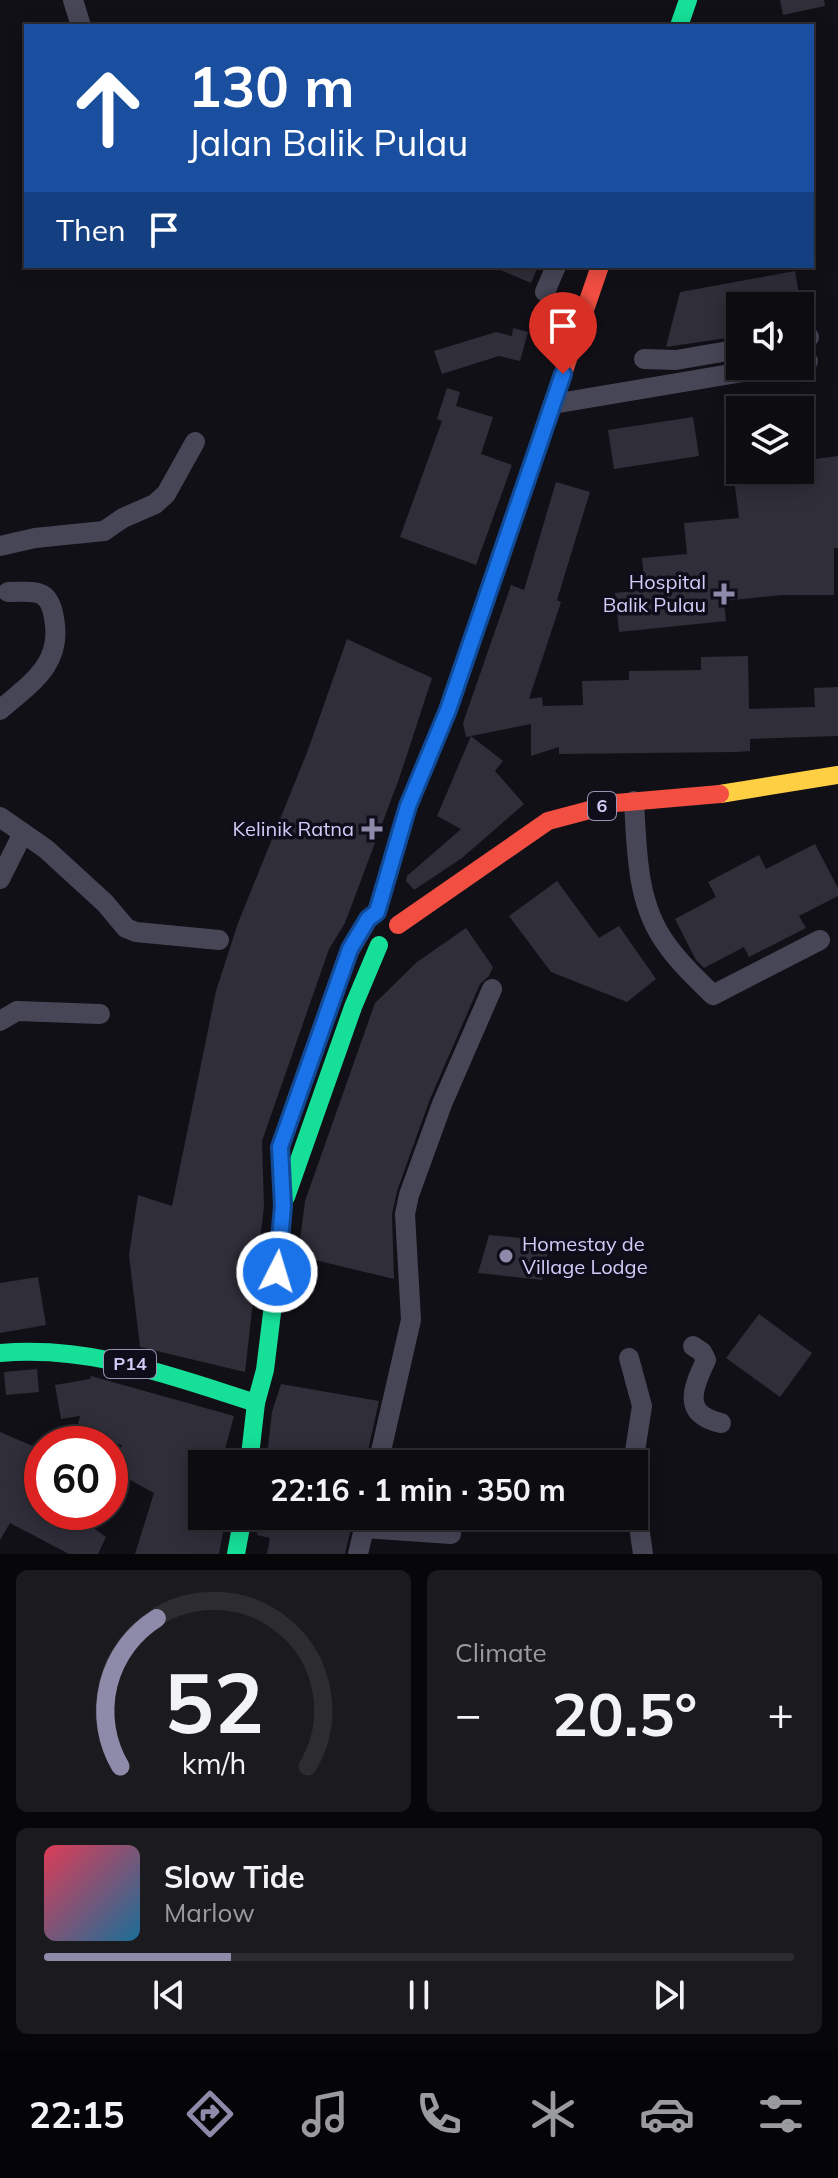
<!DOCTYPE html>
<html lang="en">
<head>
<meta charset="utf-8">
<style>
  :root { --surface:#0d0c11; --page:#1b1a1f; --text:#f1f3f6; --muted:#9a9b9f; --line:#2d2c31; --accent:#8e8aaa }
  body { margin:0; font-family:Mulish,sans-serif; background:var(--page); color:var(--text); height:100vh; display:flex; flex-direction:column; font-size:30px; white-space:nowrap }
  * { box-sizing:border-box; margin:0 }
  p { font-size:26px; color:var(--muted) }
  .icon { flex:none; width:44px; height:44px; fill:none; stroke:currentColor; stroke-width:2; stroke-linecap:round; stroke-linejoin:round }
  .map { position:relative; height:1554px; overflow:hidden }
  .panel { display:flex; flex-direction:column; gap:16px; padding:16px; background:#070709; flex:1 }
  .panel>* { flex:none }
  .hud { position:absolute; left:24px; top:24px; width:790px; height:244px; border-radius:0px; box-shadow:0 4px 20px #0003,0 0 0 2px var(--line); background:#1a4fa0; color:#fff; overflow:hidden }
  .controls { position:absolute; left:726px; top:292px; display:grid; gap:16px }
  .controls a { display:grid; place-items:center; width:88px; height:88px; border-radius:0px; background:var(--surface); box-shadow:0 4px 20px #0003,0 0 0 2px var(--line); font-size:40px }
  .speed { position:absolute; left:24px; top:1426px; display:flex; gap:16px; font-size:40px; font-weight:700; text-align:center }
  .speed>* { display:grid; place-content:center; width:104px; height:104px; border-radius:50%; background:var(--surface); box-shadow:0 4px 20px #0003,0 0 0 2px var(--line); line-height:1 }
  .speed .limit { border:12px solid #d22; background:#fff; color:#111 }
  .pin { position:absolute; display:grid; place-items:center; width:68px; height:68px; color:#fff; margin:-82px -34px; border-radius:50% 50% 50% 0; rotate:-45deg; box-shadow:0 0 8px #0007 }
  .pin .icon { rotate:45deg }
  .me { position:absolute; width:88px; margin:-44px; rotate:5deg; stroke-linejoin:round; filter:drop-shadow(0 0 6px #0008) }
  .turn { display:flex; align-items:center; gap:28px; height:168px; padding:0 32px; font-size:36px }
  .turn .icon { width:104px; height:104px; stroke-width:2.5 }
  .turn b { display:block; font-size:56px; line-height:68px }
  .then { display:flex; align-items:center; height:76px; padding:0 32px; background:#0003; gap:16px; font-size:30px }
  .big { font-size:60px; font-weight:700; line-height:1.1 }
  .panel .card { flex:1; display:flex; flex-direction:column; justify-content:center; gap:12px; min-width:0; padding:0 28px; border-radius:12px; background:var(--page) }
  .panel .dial { align-items:center; gap:0 }
  .dial svg { height:208px; overflow:visible; fill:none; stroke:var(--line); stroke-width:7; stroke-linecap:round; text-anchor:middle }
  .dial text { fill:var(--text); stroke:none }
  .song { display:flex; align-items:center; gap:24px }
  .cover { width:96px; height:96px; border-radius:12px; background:linear-gradient(135deg,hsl(350 70% 55%),hsl(200 70% 35%)) }
  .played { height:8px; border-radius:4px; background:linear-gradient(90deg,var(--accent) 25%,var(--line) 25%) }
  .keys { display:flex; justify-content:space-around; direction:ltr }
  .heat { display:flex; justify-content:space-between; align-items:center; font-size:44px; direction:ltr }
  .panel .tiles { flex:1; display:grid; gap:16px; grid-template-columns:1fr 1fr }
  .card:last-child { grid-column:span 2 }
  .trip { position:absolute; left:188px; top:1450px; width:460px; height:80px; border-radius:0px; background:var(--surface); box-shadow:0 4px 20px #0003,0 0 0 2px var(--line); font-weight:700; line-height:80px; text-align:center }
  .menu { display:flex; height:128px; justify-content:space-around; align-items:center; background:#050507; color:var(--muted) }
  .menu .icon { width:56px; height:56px }
  .menu .current { color:var(--accent) }
  .menu b { font-size:36px; color:var(--text) }
  .map>svg:first-child { display:block }
</style>
</head>
<body>
<div class="map">
<svg width="838" height="1554" viewBox="0 0 838 1554">
  <rect width="100%" height="100%" fill="#111017"/>
  <!-- building -->
  <g fill="#2f2e39">
    <polygon points="780,0 824,0 825,6 783,15"/>
    <polygon points="491,266 538,266 531,283"/>
    <polygon points="795,271 801,306 740,306 740,336 666,347 680,292"/>
    <polygon points="513,328 528,332 520,361 499,356 442,374 434,351 496,332 512,336"/>
    <polygon points="447,388 460,392 456,406 493,417 481,454 512,465 476,565 400,537 442,421 437,419"/>
    <polygon points="693,417 699,456 614,469 608,430"/>
    <polygon points="838,456 838,548 834,548 834,595 782,595 724,601 726,621 619,632 615,593 645,590 642,558 687,554 684,523 739,518 734,479 738,470 800,470 800,461"/>
    <polygon points="556,482 590,492 557,600 561,602 529,699 542,697 543,706 583,705 582,681 629,680 629,671 701,670 701,657 748,656 749,709 815,707 814,688 838,687 838,736 750,739 750,751 736,752 559,754 559,747 531,756 531,724 471,736 503,761 495,771 524,804 462,858 414,890 406,881 407,876 461,829 437,816 471,736 466,737 463,723 511,585 524,590"/>
    <polygon points="347,639 432,678 400,776 345,923 329,949 262,1141 264,1206 245,1372 140,1347 129,1255 138,1195 172,1206 216,991 238,923 308,750"/>
    <polygon points="815,844 838,888 838,896 799,916 806,928 749,957 744,947 704,968 696,960 675,919 716,897 708,882 759,855 766,869"/>
    <polygon points="557,881 599,938 619,926 656,979 627,1002 551,972 509,916"/>
    <polygon points="466,928 493,967 489,976 480,984 430,1099 397,1191 392,1214 394,1279 298,1256 305,1201 375,1003 417,962"/>
    <polygon points="489,1235 550,1241 542,1280 478,1273"/>
    <polygon points="38,1277 46,1325 0,1333 0,1283"/>
    <polygon points="759,1314 812,1353 780,1397 726,1358"/>
    <polygon points="37,1369 39,1392 6,1395 4,1372"/>
    <polygon points="91,1376 234,1416 221,1464 202,1464 202,1516 226,1516 219,1554 135,1554 154,1493 112,1470 122,1445 76,1432 80,1416 61,1419 55,1385 90,1379"/>
    <polygon points="281,1384 379,1401 365,1464 266,1464 272,1412"/>
    <polygon points="0,1432 42,1450 42,1512 71,1512 106,1537 98,1554 69,1554 10,1523 0,1540"/>
    <polygon points="260,1516 354,1516 345,1554 267,1554 270,1538 257,1535"/>
  </g>
  <g fill="none" stroke-linecap="round" stroke-linejoin="round">
    <!-- street -->
    <g stroke="#474657" stroke-width="20">
      <polyline points="73,0 81,26"/>
      <polyline points="545,292 556,266"/>
      <polyline points="800,338 809,337"/>
      <polyline points="644,359 676,360 740,349"/>
      <polyline points="800,363 808,361"/>
      <polyline points="553,404 778,366"/>
      <polyline points="0,546 35,538 104,531 123,518 155,504 166,494 195,442"/>
      <path d="M0 710C31 683 63 664 54 618 49 587 35 592 8 592"/>
      <path d="M634 801C637 850 636 904 667 945 680 964 697 979 713 995L820 940"/>
      <polyline points="0,817 46,849 105,903 126,928 136,932 219,940"/>
      <polyline points="0,879 23,833"/>
      <polyline points="0,1021 17,1011 100,1014"/>
      <path d="M693 1346 702 1352 706 1360C693 1388 681 1414 721 1423"/>
      <polyline points="629,1358 642,1406 633,1464"/>
      <polyline points="378,1464 411,1320 405,1214 409,1195 442,1104 492,989"/>
      <polyline points="634,1491 643,1554"/>
      <polyline points="364,1528 451,1534"/>
      <polyline points="358,1554 367,1516"/>
    </g>
    <!-- fast -->
    <g stroke="#16e098" stroke-width="18">
      <polyline points="679,26 688,0"/>
      <polyline points="377,912 408,806 448,710 544,429"/>
      <polyline points="286,1197 353,1007 379,945"/>
      <path d="M0 1353C91 1345 171 1376 256 1403L265 1370 277 1272 283 1206 280 1147 297 1097"/>
      <polyline points="249,1464 256,1403"/>
      <polyline points="236,1554 243,1516"/>
    </g>
    <!-- slow -->
    <polyline stroke="#ffcf43" stroke-width="18" points="720,794 838,775"/>
    <!-- jam -->
    <g stroke="#f24e42" stroke-width="18">
      <polyline points="544,429 600,266"/>
      <polyline points="398,925 548,821 616,803 720,794"/>
      <polyline points="297,1097 347,956 366,924"/>
    </g>
  </g>
  <g fill="none" stroke-linecap="round" stroke-linejoin="round">
    <defs>
      <polyline id="route" points="277,1272 283,1206 280,1147 350,949 368,919 377,912 408,806 448,710 563,374"/>
    </defs>
    <!-- route casing -->
    <use href="#route" stroke="#114b97" stroke-width="20"/>
    <!-- route -->
    <use href="#route" stroke="#1a73e8" stroke-width="14"/>
  </g>
  <!-- markers -->
  <g fill="#8e8aaa" stroke="#0f0d1a" stroke-width="3">
    <path d="M720 582h8v8h8v8h-8v8h-8v-8h-8v-8h8z"/>
    <path d="M368 817h8v8h8v8h-8v8h-8v-8h-8v-8h8z"/>
    <circle cx="506" cy="1256" r="8"/>
  </g>
  <g text-anchor="middle" stroke-width="7" stroke-linejoin="round" paint-order="stroke">
    <!-- shield labels -->
    <g fill="#0f0d1a" stroke="#9893b6" stroke-width="2">
      <rect x="588" y="792" width="28" height="28" rx="6"/>
      <rect x="104" y="1350" width="52" height="28" rx="6"/>
    </g>
    <g font-size="18" font-weight="bold" fill="#d2ccf9">
      <text x="602" y="812">6</text>
      <text x="130" y="1370">P14</text>
    </g>
    <!-- poi labels -->
    <g font-size="20" fill="#d2ccf9" stroke="#0f0d1a" text-anchor="end">
      <text x="706" y="589">Hospital<tspan x="706" dy="23">Balik Pulau</tspan></text>
      <text x="354" y="836">Kelinik Ratna</text>
      <text x="522" y="1251" text-anchor="start">Homestay de<tspan x="522" dy="23">Village Lodge</tspan></text>
    </g>
  </g>
</svg>
<div class="controls">
<a><svg class="icon" aria-label="sound" viewBox="0 0 24 24"><path d="M4 9h4l5-4v14l-5-4H4zM17 9q2 3 0 6"/></svg></a>
<a><svg class="icon" aria-label="layers" viewBox="0 0 24 24"><path d="M12 4l9 5-9 5-9-5zM3 14l9 5 9-5"/></svg></a>
</div>
<div class="speed"><div class="limit">60</div></div>
<div class="pin" style="left:563px;top:374px;background:#d93025"><svg class="icon" aria-label="arrive" viewBox="0 0 24 24"><path d="M6 21V4h12l-3 4 3 4H6"/></svg></div>
<svg class="me" style="left:277px;top:1272px" viewBox="-20 -20 40 40"><circle r="17" fill="#1a73e8" stroke="#fff" stroke-width="3"/><path d="M0-11L8 9 0 5-8 9z" fill="#fff"/></svg>
<div class="trip">22:16 · 1 min · 350 m</div>
<div class="hud">
<div class="turn"><svg class="icon" aria-label="ahead" viewBox="0 0 24 24"><path d="M12 20V5M6 11l6-6 6 6"/></svg><div><b>130 m</b>Jalan Balik Pulau</div></div>
<div class="then">Then<svg class="icon" aria-label="arrive" viewBox="0 0 24 24"><path d="M6 21V4h12l-3 4 3 4H6"/></svg></div>
</div>
</div>
<section class="panel">
<div class="tiles">
<div class="card dial"><svg viewBox="0 0 100 80">
<path d="M14 69A42 42 0 1 1 86 69"/>
<path d="M14 69A42 42 0 0 1 28 12" stroke="#8e8aaa"/>
<text x="50" y="56" font-size="32" font-weight="700">52</text>
<text x="50" y="72" font-size="11">km/h</text>
</svg></div>
<div class="card"><p>Climate</p>
<div class="heat"><a>−</a><b class="big">20.5°</b><a>+</a></div>
</div>
<div class="card">
<div class="song"><i class="cover"></i><div><b>Slow Tide</b><p>Marlow</p></div></div>
<div class="played"></div>
<div class="keys"><svg class="icon" aria-label="previous" viewBox="0 0 24 24"><path d="M18 5L8 12l10 7zM5 5v14"/></svg><svg class="icon" aria-label="pause" viewBox="0 0 24 24"><path d="M8 5v14M16 5v14"/></svg><svg class="icon" aria-label="next" viewBox="0 0 24 24"><path d="M6 5l10 7-10 7zM19 5v14"/></svg></div>
</div>
</div>
</section>
<nav class="menu">
<b>22:15</b>
<svg class="icon current" aria-label="directions" viewBox="0 0 24 24"><path d="M12 3l9 9-9 9-9-9zM9 14v-3h6M13 9l2 2-2 2"/></svg>
<svg class="icon" aria-label="music" viewBox="0 0 24 24"><path d="M9 18V5l10-2v13"/><circle cx="6" cy="18" r="3"/><circle cx="16" cy="16" r="3"/></svg>
<svg class="icon" aria-label="phone" viewBox="0 0 24 24"><path d="M5 4h4l2 5-3 2q2 4 5 5l2-3 5 2v4C11 20 4 13 5 4z"/></svg>
<svg class="icon" aria-label="climate" viewBox="0 0 24 24"><path d="M12 3v18M4 7l16 10M4 17L20 7"/></svg>
<svg class="icon" aria-label="car" viewBox="0 0 24 24"><path d="M5 17H2v-5l4-1 3-4h7l3 4 3 1v5h-3M9 17h6M6 11h13"/><circle cx="7" cy="17" r="2"/><circle cx="17" cy="17" r="2"/></svg>
<svg class="icon" aria-label="filters" viewBox="0 0 24 24"><path d="M4 7h16M4 17h16"/><circle cx="9" cy="7" r="2"/><circle cx="15" cy="17" r="2"/></svg>
</nav>
</body>
</html>
